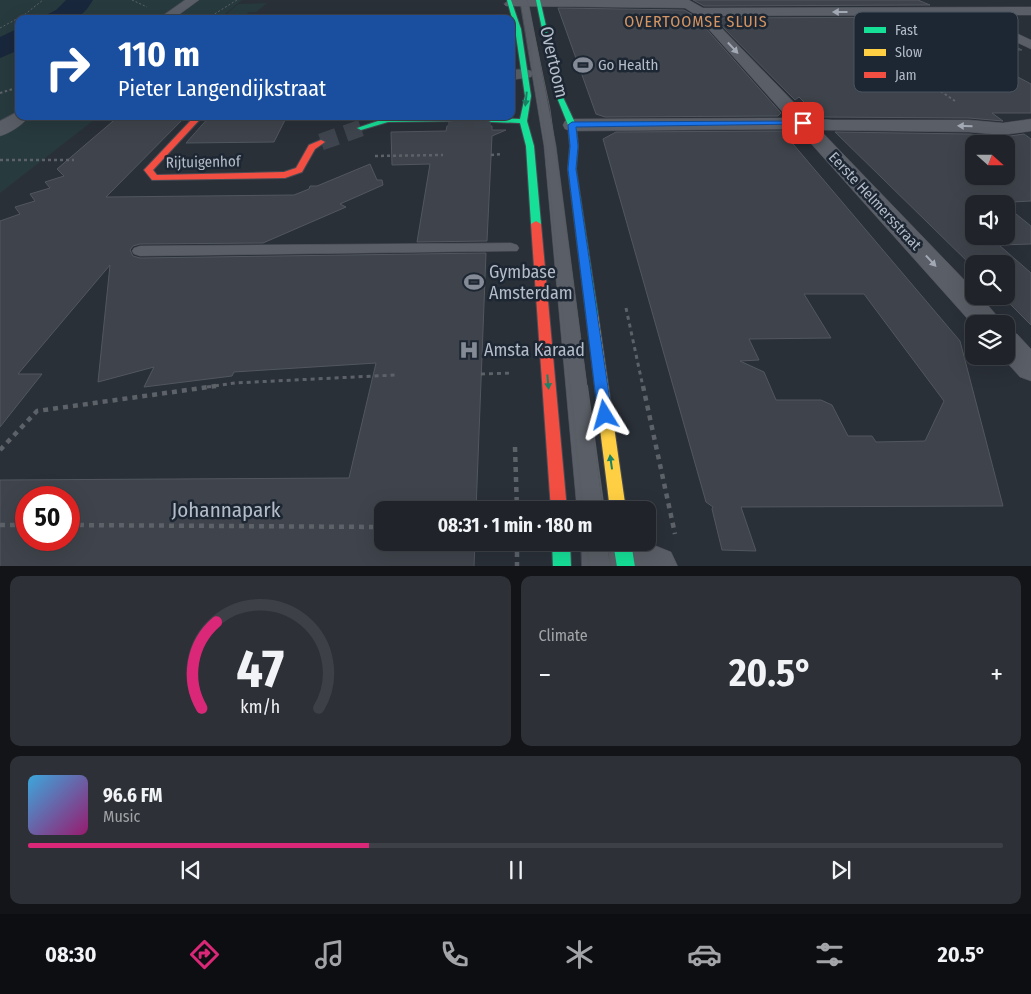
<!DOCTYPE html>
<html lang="en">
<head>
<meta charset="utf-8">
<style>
  :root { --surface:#20242a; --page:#2d3036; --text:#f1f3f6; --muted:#a2a4a8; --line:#3d4147; --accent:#db2777 }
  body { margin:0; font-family:"Fira Sans Condensed",sans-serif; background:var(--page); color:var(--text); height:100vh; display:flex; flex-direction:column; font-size:19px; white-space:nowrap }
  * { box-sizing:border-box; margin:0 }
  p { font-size:16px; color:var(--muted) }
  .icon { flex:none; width:28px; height:28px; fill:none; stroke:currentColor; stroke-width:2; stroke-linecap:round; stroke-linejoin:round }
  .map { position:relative; height:566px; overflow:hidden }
  .drawer { display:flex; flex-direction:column; gap:10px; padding:10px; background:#121417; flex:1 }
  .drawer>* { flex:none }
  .top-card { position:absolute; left:15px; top:15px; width:500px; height:105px; border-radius:10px; box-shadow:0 5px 20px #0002,0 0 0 1px var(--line); background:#1a4fa0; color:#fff; overflow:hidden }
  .needle { width:32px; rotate:111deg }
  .fabs { position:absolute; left:965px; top:135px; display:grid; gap:10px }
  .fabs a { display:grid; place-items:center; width:50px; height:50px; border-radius:10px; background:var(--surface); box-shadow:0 5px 20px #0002,0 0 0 1px var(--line); font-size:25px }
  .speed { position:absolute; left:15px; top:486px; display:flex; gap:10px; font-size:25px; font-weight:700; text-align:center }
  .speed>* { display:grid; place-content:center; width:65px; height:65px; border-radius:50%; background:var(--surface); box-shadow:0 5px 20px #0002,0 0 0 1px var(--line); line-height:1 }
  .speed .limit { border:8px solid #d22; background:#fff; color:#111 }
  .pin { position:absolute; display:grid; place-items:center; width:42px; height:42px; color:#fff; margin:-21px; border-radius:10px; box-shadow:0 2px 8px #0006 }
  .me { position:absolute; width:55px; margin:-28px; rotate:352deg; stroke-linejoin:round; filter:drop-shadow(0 0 4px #0008) }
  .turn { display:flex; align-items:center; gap:18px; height:105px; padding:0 20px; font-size:22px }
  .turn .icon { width:65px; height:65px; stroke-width:2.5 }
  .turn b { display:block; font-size:35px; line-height:42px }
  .big { font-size:38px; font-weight:700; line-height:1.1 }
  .drawer .card { flex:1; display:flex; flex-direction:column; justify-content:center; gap:8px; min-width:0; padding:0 18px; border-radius:10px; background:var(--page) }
  .drawer .dial { align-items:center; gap:0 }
  .dial svg { height:130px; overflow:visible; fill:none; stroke:var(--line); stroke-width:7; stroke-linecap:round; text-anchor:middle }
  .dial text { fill:var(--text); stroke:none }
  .song { display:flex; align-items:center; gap:15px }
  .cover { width:60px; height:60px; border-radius:8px; background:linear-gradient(135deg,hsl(200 70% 55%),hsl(320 70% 35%)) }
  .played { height:5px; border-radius:2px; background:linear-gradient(90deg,var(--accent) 35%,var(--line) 35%) }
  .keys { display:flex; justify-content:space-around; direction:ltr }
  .heat { display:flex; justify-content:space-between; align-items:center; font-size:28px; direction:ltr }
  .drawer .tiles { flex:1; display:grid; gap:10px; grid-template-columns:1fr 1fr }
  .card:last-child { grid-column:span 2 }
  .trip { position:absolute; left:374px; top:501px; width:282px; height:50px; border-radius:10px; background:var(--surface); box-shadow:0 5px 20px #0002,0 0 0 1px var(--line); font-weight:700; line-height:50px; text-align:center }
  .dock { display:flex; height:80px; justify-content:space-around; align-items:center; background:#0d0e11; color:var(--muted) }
  .dock .icon { width:35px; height:35px }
  .dock .active { color:var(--accent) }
  .dock b { font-size:22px; color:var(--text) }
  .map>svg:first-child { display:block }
</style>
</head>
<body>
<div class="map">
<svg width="1031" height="567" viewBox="0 0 1031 567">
  <rect width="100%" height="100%" fill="#2a3038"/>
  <!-- green -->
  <g fill="#273a3e">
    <polygon points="0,0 242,0 219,19 19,19 19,116 99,116 0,193"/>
    <polygon points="267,3 256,12 249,12 241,19 221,19 238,4"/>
  </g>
  <!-- water -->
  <g fill="#19273c">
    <polygon points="66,0 93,0 87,9 77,19 38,19 56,10"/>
    <polygon points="19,28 19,50 0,58 0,37"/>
  </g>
  <!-- building -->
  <g fill="#3f444c" stroke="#52575f" fill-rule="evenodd">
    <polygon points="693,0 918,0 930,5 704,6"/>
    <polygon points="558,8 684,10 695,16 781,113 778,116 605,117 596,114"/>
    <polygon points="953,17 1022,50 969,51 1031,84 1031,113 992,113 1003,121 969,118 819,117 799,97 795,100 714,18"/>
    <path d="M119 116H186L106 197 294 195 309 189 310 186H317L370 164 377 180H382L383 185 340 204 346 207 263 243 140 244 133 246 130 250 133 256 140 258 486 253 476 510H382V542H475L474 567H0V480L349 478 376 363 234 372 232 376 144 387 154 367 98 382 110 265 18 374H42L0 427V221L20 214 15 207 35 201 30 194 50 188 45 182 64 176 57 169ZM26 498H69V540H26Z"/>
    <polygon points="210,116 287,116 274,142 186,143"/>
    <polygon points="457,116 482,116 480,121 485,126 492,126 492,130 506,130 492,136 487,241 417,242 430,164 392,165 391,132 446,131 447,126 456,124 459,119"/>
    <path d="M782 131 960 341 1003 506 741 507 756 551 722 550 712 509 713 507 706 502 603 139 616 132ZM804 294H864L944 401 925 441 876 442 872 436H848L832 405 821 400H776L764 372 740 361 759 360 749 339 831 338Z"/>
    <path d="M835 132 969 134 1003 137 1024 134 1031 139V201L974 204V236H1006V206L1031 226V244L999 245 1031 273V325L1002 296H1006V264H974V268ZM974 144H1006V176H974Z"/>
  </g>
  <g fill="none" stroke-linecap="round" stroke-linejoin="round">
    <!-- secondary-tunnel -->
    <g stroke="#3f454e" stroke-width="17" stroke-dasharray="17 9" stroke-linecap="butt">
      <polyline points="448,119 491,120"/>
      <polyline points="321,142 361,128"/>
    </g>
    <defs>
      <g id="lane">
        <polygon points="520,0 528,0 556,146 603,510 577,510 544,146"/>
        <polygon points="511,243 517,245 519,248 517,251 140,256 134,254 132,251 134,248 140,246"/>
        <polygon points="581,542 607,542 610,567 582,567"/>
      </g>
      <g id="street">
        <polygon points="185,0 199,0 173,19 158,19"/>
        <polygon points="510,0 689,0 703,8 1031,7 1031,15 977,15 1031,40 1031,49 959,15 710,16 809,118 832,120 969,120 1003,123 1031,119 1031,131 1003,135 969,132 820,130 974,290 974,296 980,296 1004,324 974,324 974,326 798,129 572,131 565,129 563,125 565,121 572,119 788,118 696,15 685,8 506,6 504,4"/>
        <polygon points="525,69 531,71 533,74 531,77 511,80 511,70"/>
        <path d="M19 111V116H29C23 125 10 133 0 136V121Z"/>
        <polygon points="1006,331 1017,334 1031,349 1031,381 1020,377 1001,356 1006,356"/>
        <polygon points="626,545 656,546 671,552 678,567 604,567 611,551"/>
      </g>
      <g id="fast">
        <polygon points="507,0 511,0 521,29 531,96 527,121 534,146 541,224 536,227 531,224 526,146 520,123 491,122 487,120 491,118 520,119 525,96 515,29"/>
        <polygon points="536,0 540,0 562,95 576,125 578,146 576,169 598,315 592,319 586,315 568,169 570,146 568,125 556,95"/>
        <polygon points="448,117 452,119 451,121 388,122 361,130 357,128 387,118"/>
        <polygon points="552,542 570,542 571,567 553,567"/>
        <polygon points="613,542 631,542 635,567 617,567"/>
      </g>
      <polygon id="slow" points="592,311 598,315 626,510 610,510 586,315"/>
      <g id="jam">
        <polygon points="195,116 203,116 153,170 157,175 284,172 296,168 309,145 321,140 325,142 315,149 302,172 285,178 152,180 144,170"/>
        <polygon points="536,221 541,224 567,510 551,510 531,224"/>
      </g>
    </defs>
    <!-- lane casing -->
    <use href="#lane" stroke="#484c55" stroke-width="1"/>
    <!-- street casing -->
    <use href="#street" stroke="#484c55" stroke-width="1"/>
    <!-- fast casing -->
    <use href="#fast" stroke="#484c55" stroke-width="2"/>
    <!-- slow casing -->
    <use href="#slow" stroke="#484c55" stroke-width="2"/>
    <!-- jam casing -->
    <use href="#jam" stroke="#484c55" stroke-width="2"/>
    <!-- path-far4 -->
    <g stroke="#5c6268" stroke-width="1" stroke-dasharray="2 2" stroke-linecap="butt">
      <polyline points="132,0 147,7"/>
      <polyline points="208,18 237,0"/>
      <polyline points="0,28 24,15 43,0"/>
    </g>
    <!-- path-far3 -->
    <g stroke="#5c6268" stroke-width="2" stroke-dasharray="2.5 2.5" stroke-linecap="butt">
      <polyline points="920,77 955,101"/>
      <polyline points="0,93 19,87"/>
    </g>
    <!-- path-far2 -->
    <g stroke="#5c6268" stroke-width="2.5" stroke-dasharray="3 3" stroke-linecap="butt">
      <polyline points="491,155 503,154"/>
      <polyline points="375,156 443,155"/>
      <polyline points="0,160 74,160"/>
    </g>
    <!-- path-far1 -->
    <g stroke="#5c6268" stroke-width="3" stroke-dasharray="4 4" stroke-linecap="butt">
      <polyline points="626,308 643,387"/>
      <polyline points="481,374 513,373"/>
      <polyline points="207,387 235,383 395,375"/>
    </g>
    <!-- path -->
    <g stroke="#5c6268" stroke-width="4.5" stroke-dasharray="5 5" stroke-linecap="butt">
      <polyline points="643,386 675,534"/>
      <polyline points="515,447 517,510"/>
      <polyline points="0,450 37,411 216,386"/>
      <polyline points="0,525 26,525"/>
      <polyline points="69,525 382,527"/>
      <polyline points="517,542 517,567"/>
    </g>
    <!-- lane -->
    <use href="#lane" fill="#5a5e66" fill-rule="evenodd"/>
    <!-- street -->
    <use href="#street" fill="#5a5e66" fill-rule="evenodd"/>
    <!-- fast -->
    <use href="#fast" fill="#16e098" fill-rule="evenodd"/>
    <!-- slow -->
    <use href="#slow" fill="#ffcf43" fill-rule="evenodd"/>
    <!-- jam -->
    <use href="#jam" fill="#f24e42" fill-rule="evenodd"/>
    <!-- tram-far1 -->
    <g stroke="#595d64" stroke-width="1">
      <polyline points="527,0 550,109 587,387"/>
      <polyline points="529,42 543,120 570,387"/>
    </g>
    <!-- tram -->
    <g stroke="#595d64" stroke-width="2">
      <polyline points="570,386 583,510"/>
      <polyline points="587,386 604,510"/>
      <polyline points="587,542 589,567"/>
      <polyline points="608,542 611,567"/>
    </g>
  </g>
  <!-- one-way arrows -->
  <defs><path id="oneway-solid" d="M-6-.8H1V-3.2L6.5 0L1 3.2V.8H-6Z" transform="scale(1.25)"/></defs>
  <g fill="#a2a9b5">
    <use href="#oneway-solid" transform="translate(840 12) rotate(180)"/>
    <use href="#oneway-solid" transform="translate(733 48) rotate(47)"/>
    <use href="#oneway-solid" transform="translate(965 126) rotate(-179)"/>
    <use href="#oneway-solid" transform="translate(931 261) rotate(47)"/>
  </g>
  <g fill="#1a8366">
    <use href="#oneway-solid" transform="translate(526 99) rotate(96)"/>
    <use href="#oneway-solid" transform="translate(548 382) rotate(85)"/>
    <use href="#oneway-solid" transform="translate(611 462) rotate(-98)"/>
  </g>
  <!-- route -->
  <polygon fill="#1a73e8" stroke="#114b97" points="803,121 805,121 805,124 576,127 578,146 576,169 612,415 610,419 605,421 600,419 598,415 568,169 570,146 568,125 572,122"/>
  <!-- icons -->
  <defs>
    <symbol id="stadium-bare" viewBox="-9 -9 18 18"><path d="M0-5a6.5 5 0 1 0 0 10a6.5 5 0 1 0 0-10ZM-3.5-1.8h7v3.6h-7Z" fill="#848b96" stroke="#1d2633" stroke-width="2.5" paint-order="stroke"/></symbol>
    <symbol id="hospital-bare" viewBox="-9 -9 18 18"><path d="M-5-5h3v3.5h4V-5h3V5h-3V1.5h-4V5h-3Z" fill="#848b96" stroke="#1d2633" stroke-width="2.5" paint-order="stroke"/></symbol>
  </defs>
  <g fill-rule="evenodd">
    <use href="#stadium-bare" x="569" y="51" width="28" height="28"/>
    <use href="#stadium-bare" x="460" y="268" width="28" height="28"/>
    <use href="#hospital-bare" x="455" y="336" width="28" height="28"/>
  </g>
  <g text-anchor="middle" stroke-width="5" stroke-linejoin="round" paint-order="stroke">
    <!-- far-poi labels -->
    <g font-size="15" fill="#b4bcc9" stroke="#1d2633" text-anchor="start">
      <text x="598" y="70">Go Health</text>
    </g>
    <!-- far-street labels -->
    <g font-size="15" fill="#b4bcc9" stroke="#1d2633">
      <text transform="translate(203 162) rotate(-1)" y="5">Rijtuigenhof</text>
      <text transform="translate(875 201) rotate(47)" y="5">Eerste Helmersstraat</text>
    </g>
    <!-- far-quarter labels -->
    <g font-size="16" letter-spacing="1" fill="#d59563" stroke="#1d2633">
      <text x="696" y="27">OVERTOOMSE SLUIS</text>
    </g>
    <!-- street labels -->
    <g font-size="18" fill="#b4bcc9" stroke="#1d2633">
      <text transform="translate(554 62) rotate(77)" y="6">Overtoom</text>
    </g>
    <!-- poi labels -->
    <g font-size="18" fill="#b4bcc9" stroke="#1d2633" text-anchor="start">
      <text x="489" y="278">Gymbase<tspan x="489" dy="21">Amsterdam</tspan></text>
      <text x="484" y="356">Amsta Karaad</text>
    </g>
    <!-- near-street labels -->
    <g font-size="21" fill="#b4bcc9" stroke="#1d2633">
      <text x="226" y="517">Johannapark</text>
    </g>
  </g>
  <!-- legend -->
  <rect x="854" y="12" width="164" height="80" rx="8" fill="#1d2633" stroke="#4a5360" stroke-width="1"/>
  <rect x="864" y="27" width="22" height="6" fill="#16e098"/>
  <rect x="864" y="49" width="22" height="7" fill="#ffcf43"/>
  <rect x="864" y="72" width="22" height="6" fill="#f24e42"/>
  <g font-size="14" fill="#b4bcc9">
    <text x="895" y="35">Fast</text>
    <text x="895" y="57">Slow</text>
    <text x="895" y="80">Jam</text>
  </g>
</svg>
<div class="fabs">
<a><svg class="needle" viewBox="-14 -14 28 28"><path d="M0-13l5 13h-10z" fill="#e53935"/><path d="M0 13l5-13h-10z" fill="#a2a4a8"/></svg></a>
<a><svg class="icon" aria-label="sound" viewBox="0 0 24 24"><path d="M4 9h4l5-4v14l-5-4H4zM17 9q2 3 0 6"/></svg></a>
<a><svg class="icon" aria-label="search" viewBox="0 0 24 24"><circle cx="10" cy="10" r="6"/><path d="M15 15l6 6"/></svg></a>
<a><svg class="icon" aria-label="layers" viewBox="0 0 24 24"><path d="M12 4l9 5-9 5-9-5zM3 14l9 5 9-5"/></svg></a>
</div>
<div class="speed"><div class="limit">50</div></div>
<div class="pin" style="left:803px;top:123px;background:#d93025"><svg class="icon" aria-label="arrive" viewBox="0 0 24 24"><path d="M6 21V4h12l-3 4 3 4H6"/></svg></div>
<svg class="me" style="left:605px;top:415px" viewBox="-20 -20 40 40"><path d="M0-17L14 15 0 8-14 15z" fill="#1a73e8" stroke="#fff" stroke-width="4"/></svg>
<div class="trip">08:31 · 1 min · 180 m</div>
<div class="top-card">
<div class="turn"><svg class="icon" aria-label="right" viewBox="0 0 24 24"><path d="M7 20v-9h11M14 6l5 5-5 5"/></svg><div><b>110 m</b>Pieter Langendijkstraat</div></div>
</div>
</div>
<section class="drawer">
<div class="tiles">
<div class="card dial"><svg viewBox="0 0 100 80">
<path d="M14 69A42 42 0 1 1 86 69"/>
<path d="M14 69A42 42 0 0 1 23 16" stroke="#db2777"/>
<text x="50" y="56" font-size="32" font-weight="700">47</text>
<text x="50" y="72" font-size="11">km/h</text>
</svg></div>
<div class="card"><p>Climate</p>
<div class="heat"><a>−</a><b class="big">20.5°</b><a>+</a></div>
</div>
<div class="card">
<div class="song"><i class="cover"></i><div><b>96.6 FM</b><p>Music</p></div></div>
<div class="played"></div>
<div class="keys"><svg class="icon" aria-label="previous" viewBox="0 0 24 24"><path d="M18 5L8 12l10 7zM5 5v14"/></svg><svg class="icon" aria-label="pause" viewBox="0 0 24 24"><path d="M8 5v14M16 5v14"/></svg><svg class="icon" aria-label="next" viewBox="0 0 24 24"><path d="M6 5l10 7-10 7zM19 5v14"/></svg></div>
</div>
</div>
</section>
<nav class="dock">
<b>08:30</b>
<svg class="icon active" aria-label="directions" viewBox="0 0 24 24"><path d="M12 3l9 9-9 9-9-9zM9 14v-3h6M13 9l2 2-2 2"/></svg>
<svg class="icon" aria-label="music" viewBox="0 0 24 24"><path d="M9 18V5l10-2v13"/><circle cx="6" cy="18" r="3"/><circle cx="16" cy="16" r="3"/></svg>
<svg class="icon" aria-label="phone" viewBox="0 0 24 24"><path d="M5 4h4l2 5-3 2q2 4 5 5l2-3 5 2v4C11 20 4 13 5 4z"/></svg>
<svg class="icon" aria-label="climate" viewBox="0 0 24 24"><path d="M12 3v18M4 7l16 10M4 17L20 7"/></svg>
<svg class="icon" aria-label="car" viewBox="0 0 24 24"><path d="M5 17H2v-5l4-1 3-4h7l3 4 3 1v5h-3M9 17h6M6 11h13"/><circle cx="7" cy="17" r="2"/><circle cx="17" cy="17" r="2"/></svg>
<svg class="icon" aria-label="filters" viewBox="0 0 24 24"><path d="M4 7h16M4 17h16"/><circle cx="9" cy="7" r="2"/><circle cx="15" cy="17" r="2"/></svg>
<b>20.5°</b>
</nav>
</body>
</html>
